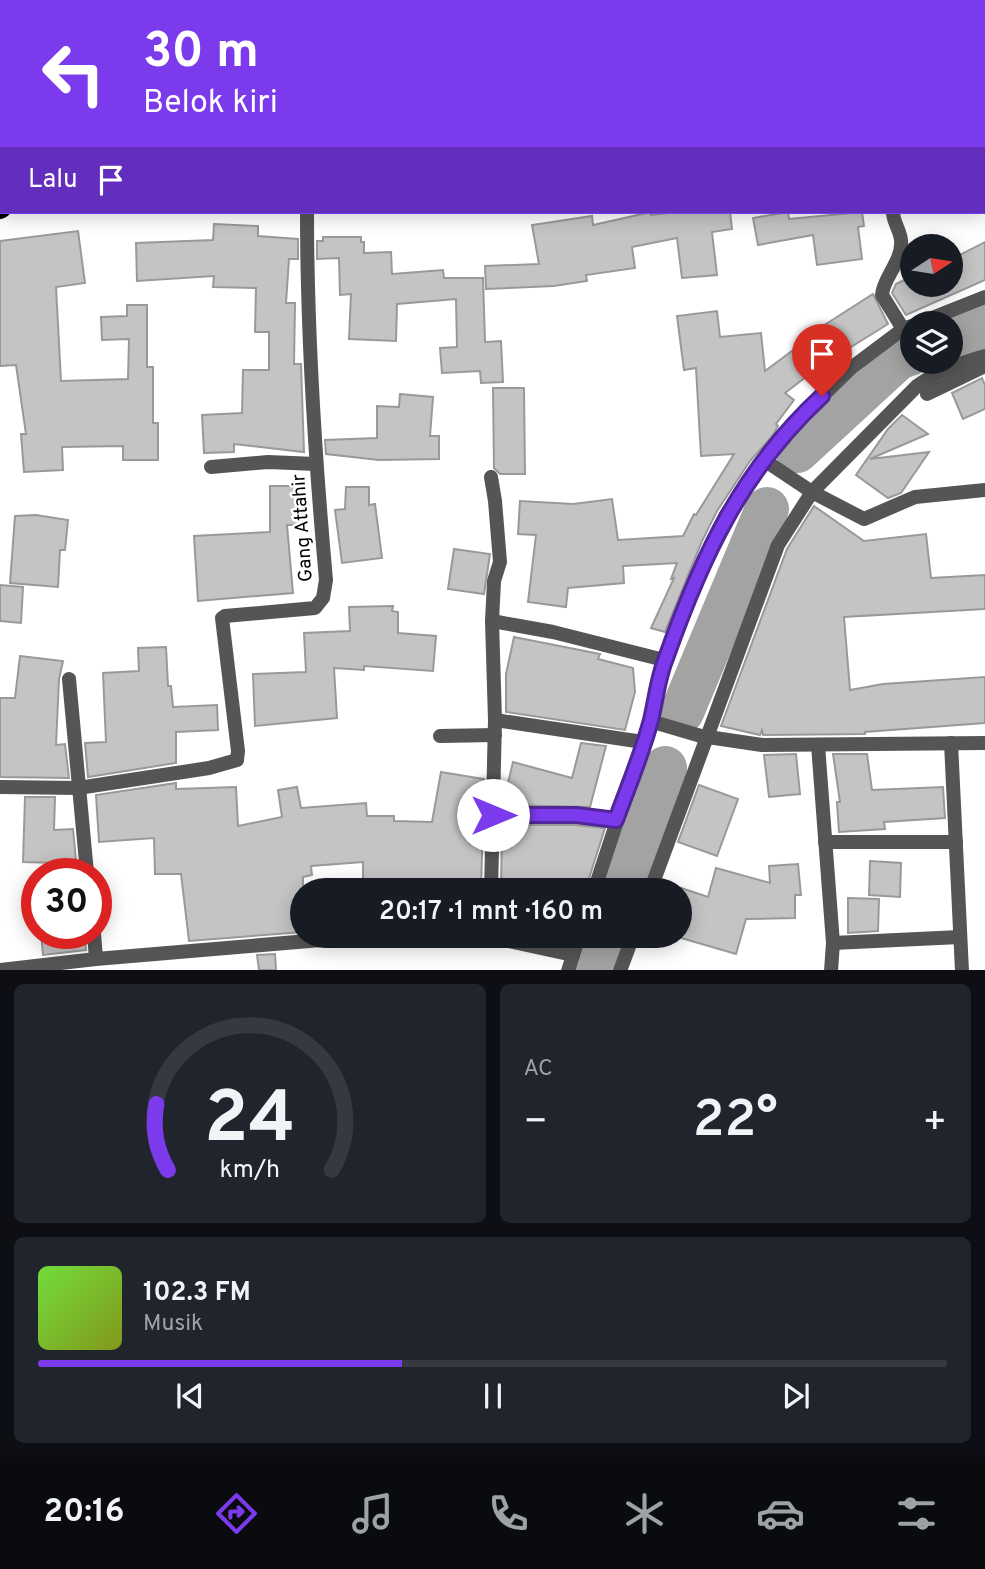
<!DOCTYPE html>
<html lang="id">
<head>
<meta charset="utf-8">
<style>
  :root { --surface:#171b24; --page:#20242c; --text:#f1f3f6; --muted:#9ea1a6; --line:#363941; --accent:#7c3aed }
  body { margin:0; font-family:Overpass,sans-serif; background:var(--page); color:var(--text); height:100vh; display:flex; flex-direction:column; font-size:26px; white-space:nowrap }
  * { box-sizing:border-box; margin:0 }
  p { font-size:23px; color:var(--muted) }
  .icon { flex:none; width:38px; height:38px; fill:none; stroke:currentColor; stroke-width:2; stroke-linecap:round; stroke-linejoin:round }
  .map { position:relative; height:970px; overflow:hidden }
  .sheet { display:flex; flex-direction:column; gap:14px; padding:14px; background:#0d0f14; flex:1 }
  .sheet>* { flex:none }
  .top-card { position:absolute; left:0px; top:0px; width:985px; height:214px; box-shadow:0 4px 18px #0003; background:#7c3aed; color:#fff; overflow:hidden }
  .needle { width:46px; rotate:78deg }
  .fabs { position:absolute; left:900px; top:234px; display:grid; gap:14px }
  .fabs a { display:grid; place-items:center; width:63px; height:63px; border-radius:50%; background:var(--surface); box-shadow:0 4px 18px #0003; font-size:35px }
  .speed { position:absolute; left:21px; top:858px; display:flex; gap:14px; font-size:35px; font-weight:700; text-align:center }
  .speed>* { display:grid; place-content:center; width:91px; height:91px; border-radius:50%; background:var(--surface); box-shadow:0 4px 18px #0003; line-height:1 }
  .speed .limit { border:10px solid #d22; background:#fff; color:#111 }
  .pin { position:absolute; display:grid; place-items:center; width:60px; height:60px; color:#fff; margin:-72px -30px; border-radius:50% 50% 50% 0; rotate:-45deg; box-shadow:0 0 7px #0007 }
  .pin .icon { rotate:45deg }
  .me { position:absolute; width:77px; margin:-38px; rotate:90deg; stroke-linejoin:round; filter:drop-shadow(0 0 5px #0008) }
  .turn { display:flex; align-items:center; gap:24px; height:147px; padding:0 28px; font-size:32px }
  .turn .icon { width:91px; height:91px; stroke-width:2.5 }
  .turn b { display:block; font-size:49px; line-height:60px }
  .then { display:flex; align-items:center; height:66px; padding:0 28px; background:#0003; gap:14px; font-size:26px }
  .big { font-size:52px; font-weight:600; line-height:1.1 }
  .sheet .tile { flex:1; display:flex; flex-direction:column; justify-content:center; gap:10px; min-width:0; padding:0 24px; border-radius:10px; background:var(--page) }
  .sheet .dial { align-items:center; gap:0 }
  .dial svg { height:182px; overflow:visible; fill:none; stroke:var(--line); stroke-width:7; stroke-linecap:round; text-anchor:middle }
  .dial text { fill:var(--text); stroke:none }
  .song { display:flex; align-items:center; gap:21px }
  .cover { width:84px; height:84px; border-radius:10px; background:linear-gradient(135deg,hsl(100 70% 55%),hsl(70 70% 35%)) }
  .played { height:7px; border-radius:4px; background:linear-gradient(90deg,var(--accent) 40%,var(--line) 40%) }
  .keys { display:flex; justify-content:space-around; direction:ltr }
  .heat { display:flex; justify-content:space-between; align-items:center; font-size:38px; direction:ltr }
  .sheet .tiles { flex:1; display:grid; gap:14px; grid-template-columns:1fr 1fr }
  .tile:last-child { grid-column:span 2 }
  .trip { position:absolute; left:290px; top:878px; width:402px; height:70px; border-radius:35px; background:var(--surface); box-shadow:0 4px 18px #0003; font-weight:600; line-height:70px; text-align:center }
  .tabs { display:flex; height:112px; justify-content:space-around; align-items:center; background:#090b0e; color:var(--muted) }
  .tabs .icon { width:49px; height:49px }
  .tabs .current { color:var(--accent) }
  .tabs b { font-size:32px; color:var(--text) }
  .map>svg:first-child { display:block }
</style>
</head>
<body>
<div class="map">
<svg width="985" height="971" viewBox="0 0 985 971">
  <rect width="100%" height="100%" fill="#fff"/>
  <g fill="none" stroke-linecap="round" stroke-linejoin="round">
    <!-- river -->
    <g stroke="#a3a3a3" stroke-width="44">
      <polyline points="950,339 985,326"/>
      <polyline points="797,451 898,358 912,353"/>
      <polyline points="682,712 767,509"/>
      <polyline points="622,891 665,768"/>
      <polyline points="594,971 606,936"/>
    </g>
  </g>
  <!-- building -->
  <g fill="#c4c4c4" stroke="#999" stroke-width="2">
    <polygon points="651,212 651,215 678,212 730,212 732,229 712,232 717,275 682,278 677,238 632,247 635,268 586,275 587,281 554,286 486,289 485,266 539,264 532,225 592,216 593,225"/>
    <polygon points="788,212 789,219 862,212 864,226 858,227 862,259 817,265 813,235 758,245 753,218"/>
    <polygon points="214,224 258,226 258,236 298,239 298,259 289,259 286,303 295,303 294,364 301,364 304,452 234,444 234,452 204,453 202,415 242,413 243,370 269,370 269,332 255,332 256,288 213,287 214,276 137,281 136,243 213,240"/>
    <polygon points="78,231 85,283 56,287 61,381 128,379 129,339 102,340 101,317 127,316 127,305 147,305 147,367 153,367 153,423 158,423 158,460 123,460 123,446 62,447 63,470 24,472 21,434 26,434 16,365 0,366 0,241"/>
    <polygon points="323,237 361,237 361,242 364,242 364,253 391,252 392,274 443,270 444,278 483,278 485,342 501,341 503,382 481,383 480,371 442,373 440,348 457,347 456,299 397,304 396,341 349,339 351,294 340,295 339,258 317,259 317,241 323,241"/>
    <polygon points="985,242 985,280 906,315 892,293 896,284 912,276 912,285 950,285 950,260"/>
    <polygon points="873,294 888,324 819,367 785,393 794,400 776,424 778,426 773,435 750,461 717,511 702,541 665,632 651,628 674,578 671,579 677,563 623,566 624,583 568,588 566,607 528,602 536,535 518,534 520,501 573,504 612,499 618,540 683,536 694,514 696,515 734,454 701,456 696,368 684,370 677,316 717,311 720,337 761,333 765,371 816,333 815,331"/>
    <polygon points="982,378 985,385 985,409 963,419 952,393"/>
    <polygon points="493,388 524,388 525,474 500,474 494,468"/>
    <polygon points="400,394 433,397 430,436 439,436 439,459 379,460 326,454 325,440 377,438 377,406 399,407"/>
    <polygon points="902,415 928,434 870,459 929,452 901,493 888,498 856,475 888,429"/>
    <polygon points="270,486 303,486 302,525 287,525 293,593 198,601 194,536 270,532"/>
    <polygon points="346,487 369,487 369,505 375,504 382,558 342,563 335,510 345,509"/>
    <polygon points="814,506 864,541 926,534 931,578 985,575 985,609 844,617 850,690 883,684 985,677 985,723 865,732 865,734 763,735 762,730 760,735 721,726 787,549"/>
    <polygon points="36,515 68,520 65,550 60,550 58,587 10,583 15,516"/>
    <polygon points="454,549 490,554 484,594 448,589"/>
    <polygon points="0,585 23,587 21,623 0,621"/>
    <polygon points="393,606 392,611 398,612 398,633 436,636 433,671 364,666 364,670 334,668 337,718 255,726 253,674 306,672 304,633 350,631 349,607"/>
    <polygon points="514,637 600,654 598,659 633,668 635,692 625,730 506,712 506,674"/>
    <polygon points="166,647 168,686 171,686 173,707 217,705 218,730 176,732 176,763 88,777 85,743 106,742 103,673 139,671 138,648"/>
    <polygon points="20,656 63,661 59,679 56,745 65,744 69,778 0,777 0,698 15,698"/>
    <polygon points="581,743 606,746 590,807 503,805 503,782 508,783 513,762 572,778"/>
    <polygon points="796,754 800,794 769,797 764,755"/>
    <polygon points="833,754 867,754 872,790 943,787 945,818 884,822 885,829 839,832 837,802 840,802"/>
    <polygon points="441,772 484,779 481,891 363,891 363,862 311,866 312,875 303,877 303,932 189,941 181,874 155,874 154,838 99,842 96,795 176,783 176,789 236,787 238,826 282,817 278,790 297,787 301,808 366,803 367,816 394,816 394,821 432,822"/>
    <polygon points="699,785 738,799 717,856 678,842"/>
    <polygon points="25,797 55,797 54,830 73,829 77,870 58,871 58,863 23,862"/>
    <polygon points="502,825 575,825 605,828 585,891 501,891"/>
    <polygon points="870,861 901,863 900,897 869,895"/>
    <polygon points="798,864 801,895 795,895 795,918 746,919 736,954 681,938 681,888 708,897 716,868 770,883 769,866"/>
    <polygon points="848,898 879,899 878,931 848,933"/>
    <polygon points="41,933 84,933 86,950 43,955"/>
    <polygon points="275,954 276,970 259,970 257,955"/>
  </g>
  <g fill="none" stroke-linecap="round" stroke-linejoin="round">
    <defs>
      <g id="primary">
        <polyline points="441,2 441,0"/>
        <polyline points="0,210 2,209"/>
      </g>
    </defs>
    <!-- primary casing -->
    <use href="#primary" stroke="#dbdbdb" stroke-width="19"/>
    <!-- street -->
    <g stroke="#555" stroke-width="14">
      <polyline points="12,0 12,2"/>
      <polyline points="900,0 900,2"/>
      <path d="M893 212C893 222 900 230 901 240 903 261 883 278 882 295L903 329"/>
      <polyline points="917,324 985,297"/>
      <polyline points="927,394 985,366"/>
      <polyline points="764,460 812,492 864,519 915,497 985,490"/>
      <polyline points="211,467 268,462 316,464"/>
      <polyline points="491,477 495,501 500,562 494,581 492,621 495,720 491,891"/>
      <polyline points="492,621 553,632 664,660"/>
      <polyline points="69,679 87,873"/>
      <polyline points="495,720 643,742"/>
      <polyline points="650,721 701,736 762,745 985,743"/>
      <polyline points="440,736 495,735"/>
      <polyline points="951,743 962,971"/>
      <polyline points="818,745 833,943 831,971"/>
      <path d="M0 787 78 788 209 768 237 760 238 751 222 618 225 616 315 608 323 598 326 580C315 458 307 335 307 212"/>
      <polyline points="493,815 576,815 616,820"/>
      <polyline points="825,842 956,842"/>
      <polyline points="594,891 650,721 664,660 711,545 726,515 758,466 809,409 851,368 903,329 912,326"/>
      <path d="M650 891 778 545 812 492 917 386C938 371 960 363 985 356"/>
      <polyline points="94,933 96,959"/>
      <polyline points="477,936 490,937 573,955"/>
      <polyline points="833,943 960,937"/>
      <polyline points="0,970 96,959 368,936"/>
      <polyline points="568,971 579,936"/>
      <polyline points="620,971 633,936"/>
    </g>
    <!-- primary -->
    <use href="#primary" stroke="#000" stroke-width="18"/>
  </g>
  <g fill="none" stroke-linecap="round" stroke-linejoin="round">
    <defs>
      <path id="route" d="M493 815H576L616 820C628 787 642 754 651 720 656 699 658 677 666 658 702 556 742 470 822 396"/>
    </defs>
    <!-- route casing -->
    <use href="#route" stroke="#51269a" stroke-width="18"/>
    <!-- route -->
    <use href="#route" stroke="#7c3aed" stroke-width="12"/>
  </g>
  <g text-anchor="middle" stroke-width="5" stroke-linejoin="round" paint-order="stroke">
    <!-- street labels -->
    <g font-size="19" fill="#000" stroke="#fff">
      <text transform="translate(301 528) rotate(-94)" y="7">Gang Attahir</text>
    </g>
  </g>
</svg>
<div class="fabs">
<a><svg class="needle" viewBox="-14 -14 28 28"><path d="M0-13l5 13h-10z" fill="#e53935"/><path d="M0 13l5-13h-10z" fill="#9ea1a6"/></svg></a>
<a><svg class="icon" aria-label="layers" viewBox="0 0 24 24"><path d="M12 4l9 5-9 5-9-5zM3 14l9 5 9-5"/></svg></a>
</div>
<div class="speed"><div class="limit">30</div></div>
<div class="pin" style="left:822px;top:396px;background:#d93025"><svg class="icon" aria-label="arrive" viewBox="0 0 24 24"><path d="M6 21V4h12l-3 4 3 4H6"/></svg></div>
<svg class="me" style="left:493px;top:815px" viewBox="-20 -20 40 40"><circle r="19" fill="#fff"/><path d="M0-13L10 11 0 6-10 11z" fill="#7c3aed"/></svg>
<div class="trip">20:17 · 1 mnt · 160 m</div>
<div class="top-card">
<div class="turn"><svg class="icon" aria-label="left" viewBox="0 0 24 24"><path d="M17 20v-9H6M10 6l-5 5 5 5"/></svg><div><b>30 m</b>Belok kiri</div></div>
<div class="then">Lalu<svg class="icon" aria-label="arrive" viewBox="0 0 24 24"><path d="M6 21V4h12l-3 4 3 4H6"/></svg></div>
</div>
</div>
<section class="sheet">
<div class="tiles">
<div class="tile dial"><svg viewBox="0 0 100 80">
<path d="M14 69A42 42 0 1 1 86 69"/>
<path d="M14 69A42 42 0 0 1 9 40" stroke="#7c3aed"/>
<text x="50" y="56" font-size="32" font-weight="700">24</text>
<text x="50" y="72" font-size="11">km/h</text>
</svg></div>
<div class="tile"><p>AC</p>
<div class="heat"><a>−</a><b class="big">22°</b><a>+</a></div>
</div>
<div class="tile">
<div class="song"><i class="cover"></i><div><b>102.3 FM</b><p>Musik</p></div></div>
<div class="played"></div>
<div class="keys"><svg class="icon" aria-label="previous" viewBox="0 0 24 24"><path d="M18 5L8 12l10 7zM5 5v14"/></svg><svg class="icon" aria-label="pause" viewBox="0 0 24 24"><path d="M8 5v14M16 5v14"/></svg><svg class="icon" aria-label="next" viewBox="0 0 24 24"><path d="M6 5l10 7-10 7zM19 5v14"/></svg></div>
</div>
</div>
</section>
<nav class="tabs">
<b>20:16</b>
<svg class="icon current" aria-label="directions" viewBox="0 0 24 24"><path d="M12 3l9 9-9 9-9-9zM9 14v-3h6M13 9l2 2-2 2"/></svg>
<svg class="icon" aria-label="music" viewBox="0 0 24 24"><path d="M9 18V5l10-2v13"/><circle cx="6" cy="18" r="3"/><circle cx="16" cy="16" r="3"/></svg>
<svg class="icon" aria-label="phone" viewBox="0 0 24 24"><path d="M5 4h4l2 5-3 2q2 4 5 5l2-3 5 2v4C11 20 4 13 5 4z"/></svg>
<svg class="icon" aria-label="climate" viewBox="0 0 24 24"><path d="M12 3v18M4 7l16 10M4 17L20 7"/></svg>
<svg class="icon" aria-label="car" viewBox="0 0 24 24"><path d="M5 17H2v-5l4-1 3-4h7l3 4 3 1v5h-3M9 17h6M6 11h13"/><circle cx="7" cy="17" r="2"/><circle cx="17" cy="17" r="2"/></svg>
<svg class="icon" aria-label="filters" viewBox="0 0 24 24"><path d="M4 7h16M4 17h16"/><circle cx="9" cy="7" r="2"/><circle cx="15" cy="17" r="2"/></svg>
</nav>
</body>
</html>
